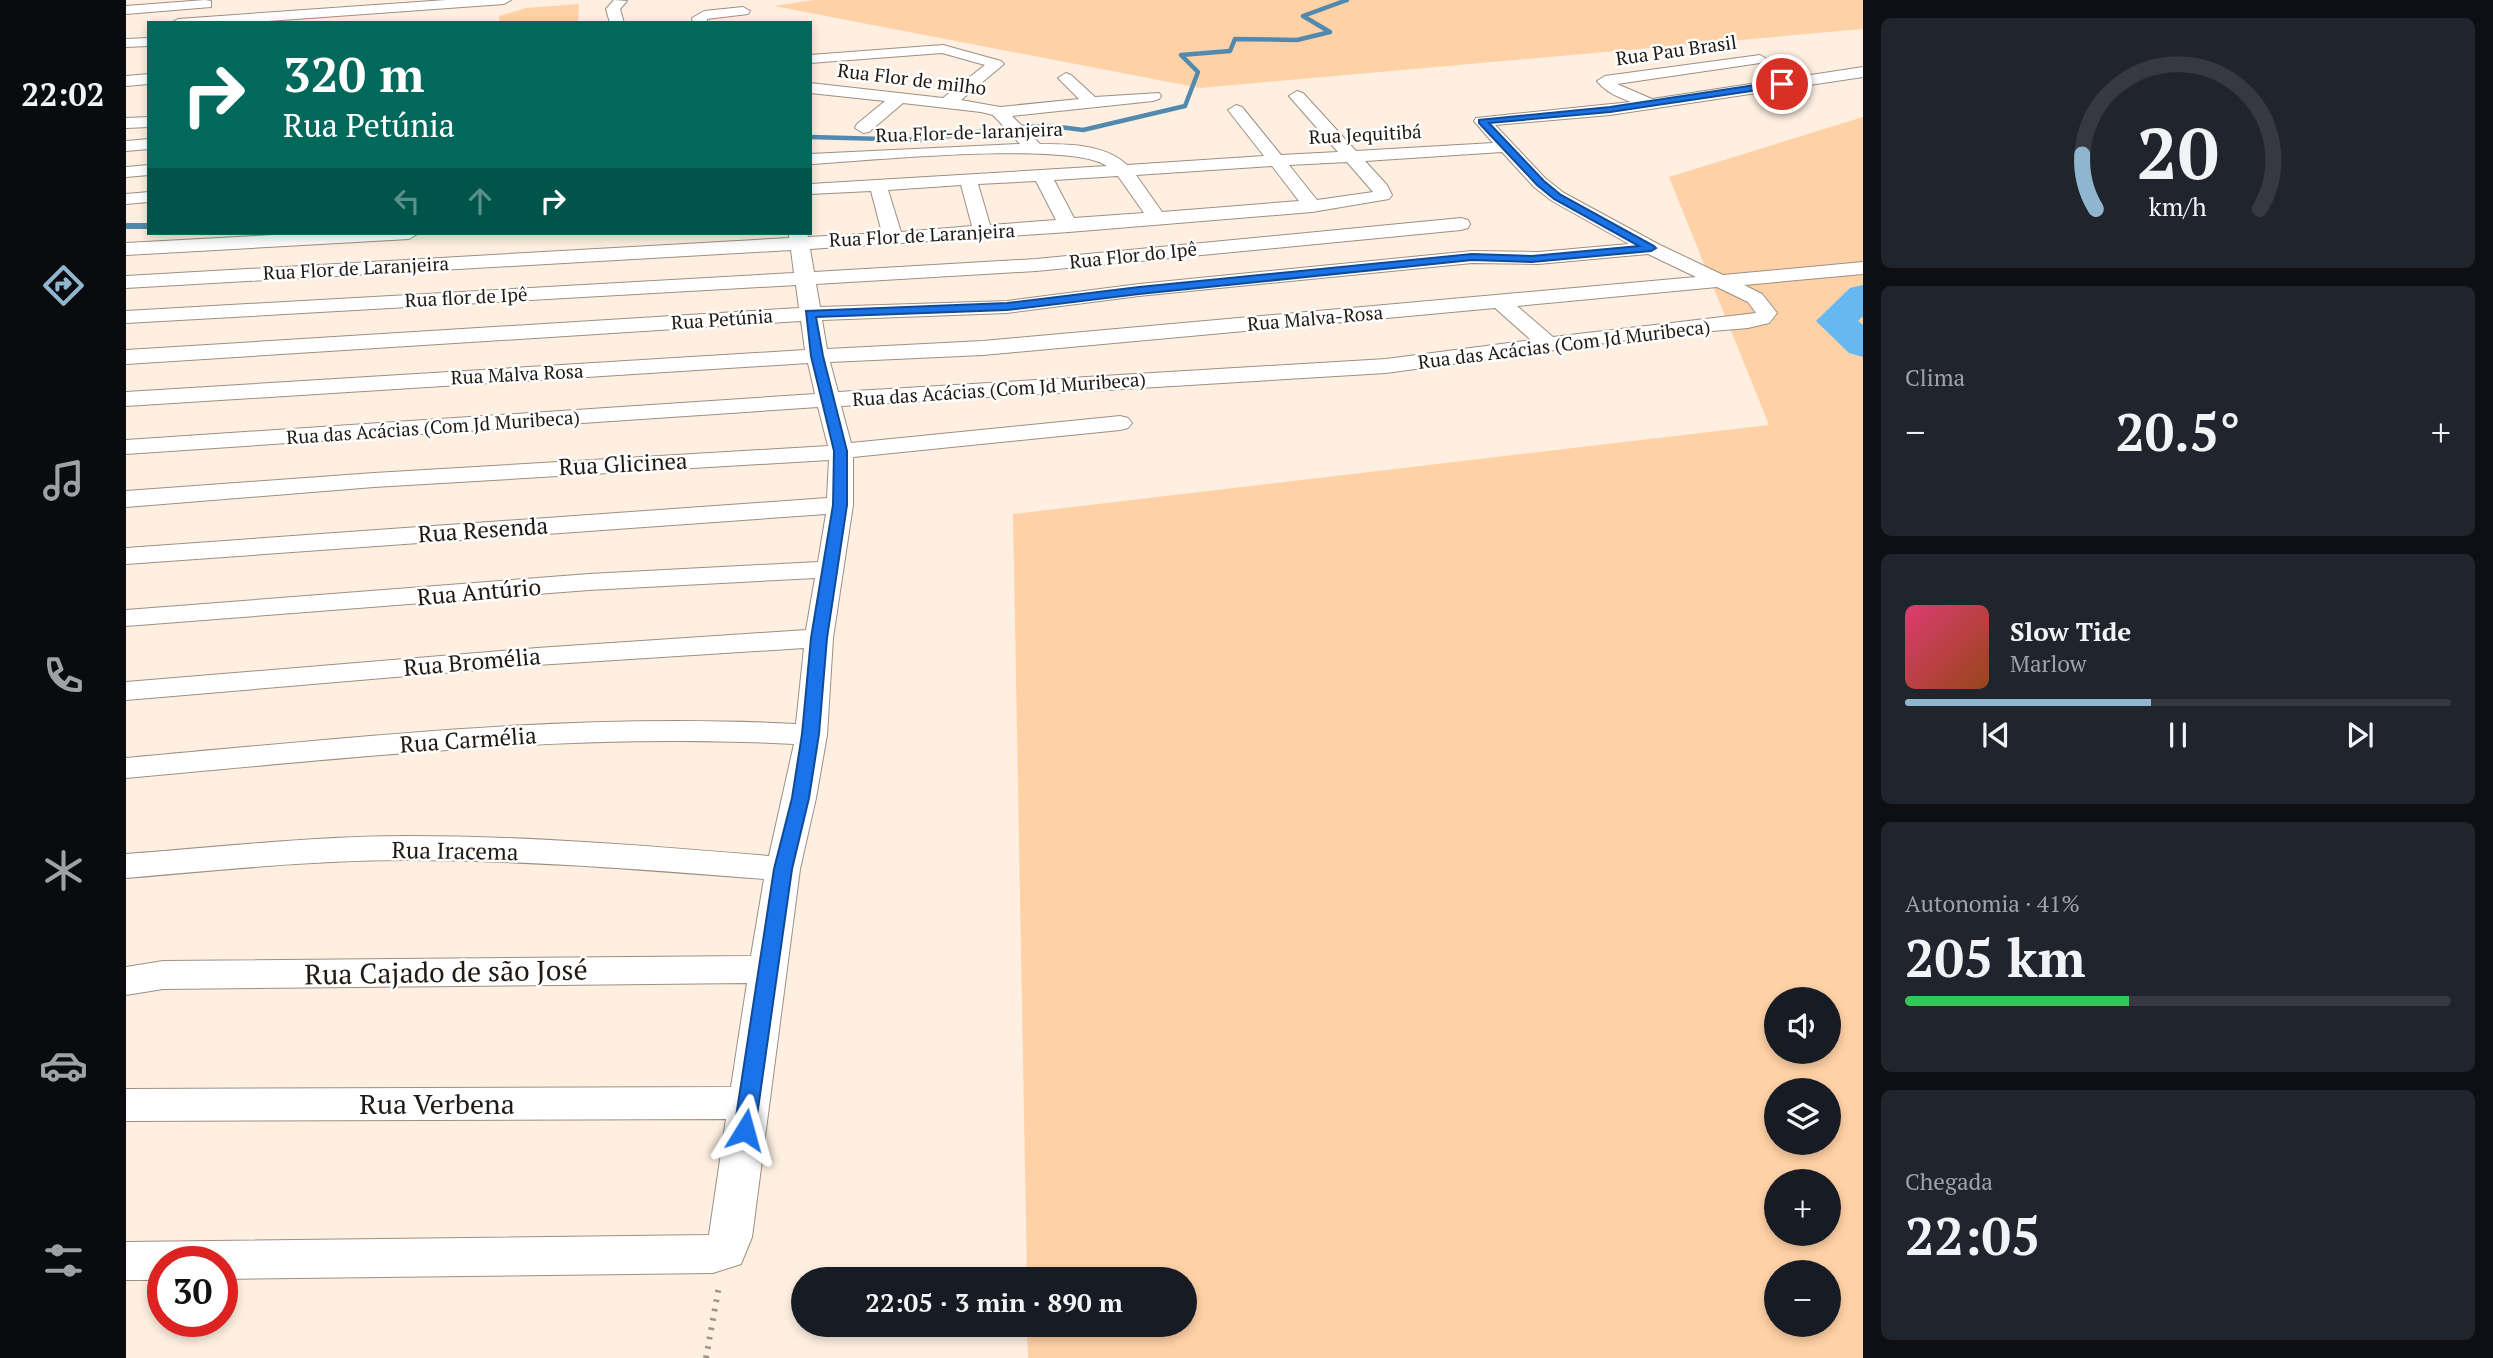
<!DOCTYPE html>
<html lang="pt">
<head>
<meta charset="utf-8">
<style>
  :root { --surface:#171b24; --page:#20242c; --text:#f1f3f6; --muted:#9ea1a6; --line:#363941; --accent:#8fb6ce }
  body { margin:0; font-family:"PT Serif",serif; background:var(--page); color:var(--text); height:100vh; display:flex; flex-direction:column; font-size:26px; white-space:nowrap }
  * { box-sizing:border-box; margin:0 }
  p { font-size:23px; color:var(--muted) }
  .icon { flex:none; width:38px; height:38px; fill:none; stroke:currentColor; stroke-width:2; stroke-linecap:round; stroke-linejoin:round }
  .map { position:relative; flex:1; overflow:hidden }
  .panel { display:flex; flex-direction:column; gap:18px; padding:18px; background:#0d0f14; width:630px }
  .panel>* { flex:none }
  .guide { position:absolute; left:21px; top:21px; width:665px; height:214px; border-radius:0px; box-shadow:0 4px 10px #0003; background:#00695c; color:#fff; overflow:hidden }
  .controls { position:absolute; left:1638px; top:987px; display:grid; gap:14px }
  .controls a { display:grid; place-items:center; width:77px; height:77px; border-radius:50%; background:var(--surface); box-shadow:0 4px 10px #0003; font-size:35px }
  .speed { position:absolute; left:21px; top:1246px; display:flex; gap:14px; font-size:35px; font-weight:700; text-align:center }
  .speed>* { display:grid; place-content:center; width:91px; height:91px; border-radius:50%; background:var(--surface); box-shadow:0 4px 10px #0003; line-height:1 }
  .speed .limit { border:10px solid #d22; background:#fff; color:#111 }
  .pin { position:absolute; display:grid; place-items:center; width:60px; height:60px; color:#fff; margin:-30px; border:4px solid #fff; border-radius:50%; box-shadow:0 2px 7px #0007 }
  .me { position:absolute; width:77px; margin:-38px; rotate:8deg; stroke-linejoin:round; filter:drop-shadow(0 0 5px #0008) }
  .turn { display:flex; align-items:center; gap:24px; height:147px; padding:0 21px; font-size:32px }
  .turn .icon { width:91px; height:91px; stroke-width:2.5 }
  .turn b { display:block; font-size:49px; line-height:60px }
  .lanes { display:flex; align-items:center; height:66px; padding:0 21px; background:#0003; justify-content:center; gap:35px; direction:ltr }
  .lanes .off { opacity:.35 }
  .big { font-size:52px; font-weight:600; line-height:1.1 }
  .panel .tile { flex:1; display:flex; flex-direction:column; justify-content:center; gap:10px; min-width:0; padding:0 24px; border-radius:10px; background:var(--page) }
  .panel .dial { align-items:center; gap:0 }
  .dial svg { height:182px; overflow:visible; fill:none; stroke:var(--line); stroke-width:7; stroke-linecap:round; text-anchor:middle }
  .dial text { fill:var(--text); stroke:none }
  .song { display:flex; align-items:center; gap:21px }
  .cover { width:84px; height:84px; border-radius:10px; background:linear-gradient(135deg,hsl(340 70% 55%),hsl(20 70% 35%)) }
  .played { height:7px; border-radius:4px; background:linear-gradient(90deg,var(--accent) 45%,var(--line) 45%) }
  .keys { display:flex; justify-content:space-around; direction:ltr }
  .heat { display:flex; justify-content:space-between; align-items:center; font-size:38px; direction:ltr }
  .charge { height:10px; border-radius:5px; background:linear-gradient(90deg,#34c759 41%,var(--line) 0) }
  .trip { position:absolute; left:665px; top:1267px; width:406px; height:70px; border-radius:35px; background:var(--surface); box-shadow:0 4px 10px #0003; font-weight:600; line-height:70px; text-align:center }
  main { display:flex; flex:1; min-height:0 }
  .menu { display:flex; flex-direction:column; width:126px; justify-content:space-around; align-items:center; background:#090b0e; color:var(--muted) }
  .menu .icon { width:49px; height:49px }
  .menu .current { color:var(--accent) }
  .menu b { font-size:32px; color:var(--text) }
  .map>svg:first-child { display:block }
</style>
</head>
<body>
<main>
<nav class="menu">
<b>22:02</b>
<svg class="icon current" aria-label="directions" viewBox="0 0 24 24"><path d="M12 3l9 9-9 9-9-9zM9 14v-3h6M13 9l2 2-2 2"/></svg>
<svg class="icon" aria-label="music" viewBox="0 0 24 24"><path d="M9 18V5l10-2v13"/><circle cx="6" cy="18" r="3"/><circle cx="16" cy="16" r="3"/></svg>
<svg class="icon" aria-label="phone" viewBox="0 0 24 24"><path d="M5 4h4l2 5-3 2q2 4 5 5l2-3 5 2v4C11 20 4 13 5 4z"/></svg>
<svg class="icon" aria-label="climate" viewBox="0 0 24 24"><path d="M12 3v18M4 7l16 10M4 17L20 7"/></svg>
<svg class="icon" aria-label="car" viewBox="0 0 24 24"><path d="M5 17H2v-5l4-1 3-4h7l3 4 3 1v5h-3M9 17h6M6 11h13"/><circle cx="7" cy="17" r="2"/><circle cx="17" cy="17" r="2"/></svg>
<svg class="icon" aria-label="filters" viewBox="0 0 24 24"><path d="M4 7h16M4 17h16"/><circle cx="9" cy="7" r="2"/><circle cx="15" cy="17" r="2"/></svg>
</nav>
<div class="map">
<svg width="1737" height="1358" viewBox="0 0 1737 1358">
  <rect width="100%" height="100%" fill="#feefe1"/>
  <!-- green -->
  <g fill="#ffd1a6" fill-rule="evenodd">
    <polygon points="688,0 1737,0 1737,29 1074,88 648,6"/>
    <polygon points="453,4 452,23 374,23 373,16 400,8"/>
    <path d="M1737 117V1358H902L901 1325H1059V1279H901L887 514 1643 425 1543 177ZM1650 999H1703V1052H1650ZM1650 1090H1703V1143H1650ZM1650 1181H1703V1234H1650ZM1650 1272H1703V1325H1650Z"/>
  </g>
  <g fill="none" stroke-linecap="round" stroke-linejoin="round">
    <!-- stream-far1 -->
    <g stroke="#5189af" stroke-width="4.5">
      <polyline points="893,127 926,126 957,130 1059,106 1072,72 1055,55 1104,51 1109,39 1171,40 1204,32 1177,16 1221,0"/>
      <polyline points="684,137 794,140 882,128"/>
    </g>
    <!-- stream -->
    <g stroke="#5189af" stroke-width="6">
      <polyline points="0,226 23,226"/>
      <polyline points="129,233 167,233"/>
    </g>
    <!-- river -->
    <polygon fill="#66b8f1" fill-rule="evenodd" points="1737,285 1737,316 1732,321 1737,325 1737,357 1723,353 1690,321 1724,288"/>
    <defs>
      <g id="street">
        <polygon points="79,0 85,1 85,7 0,14 0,6"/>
        <polygon points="320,0 385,0 378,4 115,23 45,23 52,19"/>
        <polygon points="488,0 501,1 494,9 498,23 484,23 480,9"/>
        <polygon points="617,7 624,11 622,14 581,19 581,23 567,23 566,18 578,11"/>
        <polygon points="23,38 23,46 0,47 0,39"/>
        <path d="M817 45 875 61 878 64 835 100 874 107 953 99 932 78 940 73 945 75 969 97 1033 93 1035 96 1033 99 1027 101 886 116 914 144C942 144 979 144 1001 165L1138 156 1102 110 1110 105 1116 107 1155 155 1212 152 1163 96 1171 91 1177 93 1230 151 1367 143 1348 121 1350 118 1505 102C1492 97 1481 93 1471 81L1479 76 1634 55 1641 59 1634 63 1491 84 1526 99 1737 67V77L1484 115 1369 125 1420 179 1438 193 1532 244 1597 275 1737 262V274L1618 285 1636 294 1651 313 1643 323 1622 328 1538 335 1260 373 715 406 725 443 994 416 1002 418 1006 423 1002 428 994 430 727 457V505L707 638 701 735 690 798 674 869 626 1237 615 1264 587 1273 96 1279V1262H37V1280H0V1242L583 1235 600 1119 0 1121V1089L605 1087 621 983 37 989 0 995V967L37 961 625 956 638 879C520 870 401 860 282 860 188 860 94 870 0 878V854C94 847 188 836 282 836 402 836 523 846 643 856L668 744C445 732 222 758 0 778V758C223 738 446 712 670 724L678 648 411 665 0 700V682L411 648 680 630 689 578 463 590 0 626V610L463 574 692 562 700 514 0 564V548L701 498 703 460 248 487 0 507V491L248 473 702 446 692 407 0 454V440L689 394 682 363 0 406V392L679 350 675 321 0 364V350L673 308 670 285 0 323V311L668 273 665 250 0 288V276L663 238V233H681L682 237 756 233 745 191 684 194V184L981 166C945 140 738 161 684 164V154L894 144 867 115 855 112 777 103 743 132 737 133 729 128 731 124 759 101 684 93V83L817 98 859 65 816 53 684 63V55ZM1376 152 1408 187 1426 201 1503 244 1412 252 1346 251 1013 284 881 301 694 307 690 284 910 271 1335 230 1342 228 1344 224 1342 220 1335 218 910 259 688 272 684 249 943 232 1186 212 1263 199 1266 195 1261 185 1239 161ZM1221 162 1247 192 1191 200 1163 165ZM1146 166 1173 201 1036 212 1010 175ZM992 176 1018 213 948 218 928 180ZM910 181 930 220 864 225 852 184ZM835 185 846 226 775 232 762 190ZM1522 254 1570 277 857 341 701 349 696 320 881 313 1013 296 1346 263 1412 264ZM1591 287 1622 302 1630 313 1427 337 1391 306ZM1369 308 1405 340 1260 359 712 392 704 362 857 355Z"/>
        <polygon points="23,74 23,84 0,86 0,76"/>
        <polygon points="23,117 23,127 0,128 0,118"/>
        <polygon points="23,139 23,149 0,151 0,141"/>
        <polygon points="23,165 23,175 0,177 0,167"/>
        <polygon points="23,192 23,202 0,204 0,194"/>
        <polygon points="186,233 293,233 283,239 0,255 0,243"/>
      </g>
    </defs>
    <!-- street casing -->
    <use href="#street" stroke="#9d8f83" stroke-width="2"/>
    <!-- path -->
    <polyline stroke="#9f948a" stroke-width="6" stroke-dasharray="2.5 7" stroke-linecap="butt" points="580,1358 593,1286"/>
    <!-- street -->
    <use href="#street" fill="#fff" fill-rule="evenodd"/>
  </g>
  <!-- route -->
  <polygon fill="#1a73e8" stroke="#114b97" stroke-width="2" points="1656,81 1659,86 1484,112 1363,123 1418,181 1435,195 1528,246 1530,248 1525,251 1406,262 1346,260 1013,294 881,310 690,317 697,356 721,451 721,505 701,638 693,734 683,798 666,869 629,1130 626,1136 619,1139 611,1136 608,1130 648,869 666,798 676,734 685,638 707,505 708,451 685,356 680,311 881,303 1013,287 1346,254 1406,256 1513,246 1428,199 1411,185 1353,123 1353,120 1484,107"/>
  <g text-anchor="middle" stroke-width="5" stroke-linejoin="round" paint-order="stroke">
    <!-- far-street labels -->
    <g font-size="19" fill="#1f1a15" stroke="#fff">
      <text transform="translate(1550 50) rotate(-8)" y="7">Rua Pau Brasil</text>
      <text transform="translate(786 79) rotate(7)" y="7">Rua Flor de milho</text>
      <text transform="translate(843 132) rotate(-2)" y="7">Rua Flor-de-laranjeira</text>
      <text transform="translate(1239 134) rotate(-3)" y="7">Rua Jequitibá</text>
      <text transform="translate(796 235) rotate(-3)" y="7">Rua Flor de Laranjeira</text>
      <text transform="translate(1007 255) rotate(-6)" y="7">Rua Flor do Ipê</text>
      <text transform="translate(230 268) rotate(-3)" y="7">Rua Flor de Laranjeira</text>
      <text transform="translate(340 297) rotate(-3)" y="7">Rua flor de Ipê</text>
      <text transform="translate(1189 318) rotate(-5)" y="7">Rua Malva-Rosa</text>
      <text transform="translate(596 319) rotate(-4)" y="7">Rua Petúnia</text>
      <text transform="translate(1438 344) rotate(-7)" y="7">Rua das Acácias (Com Jd Muribeca)</text>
      <text transform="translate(391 374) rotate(-3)" y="7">Rua Malva Rosa</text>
      <text transform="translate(873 389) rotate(-4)" y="7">Rua das Acácias (Com Jd Muribeca)</text>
      <text transform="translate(307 427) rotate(-4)" y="7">Rua das Acácias (Com Jd Muribeca)</text>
    </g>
    <!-- street labels -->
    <g font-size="23" fill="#1f1a15" stroke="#fff">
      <text transform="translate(497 464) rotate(-3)" y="8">Rua Glicinea</text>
      <text transform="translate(357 530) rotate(-4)" y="8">Rua Resenda</text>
      <text transform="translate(353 592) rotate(-5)" y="8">Rua Antúrio</text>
      <text transform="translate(346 662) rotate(-5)" y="8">Rua Bromélia</text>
      <text transform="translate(342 740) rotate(-4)" y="8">Rua Carmélia</text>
      <text transform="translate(329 851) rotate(1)" y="8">Rua Iracema</text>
    </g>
    <!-- near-street labels -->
    <g font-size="28" fill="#1f1a15" stroke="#fff">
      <text transform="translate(320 972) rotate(-1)" y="10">Rua Cajado de são José</text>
      <text x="311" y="1114">Rua Verbena</text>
    </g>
  </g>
</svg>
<div class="controls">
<a><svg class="icon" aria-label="sound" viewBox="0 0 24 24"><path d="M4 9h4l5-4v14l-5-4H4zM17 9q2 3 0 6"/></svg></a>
<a><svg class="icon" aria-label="layers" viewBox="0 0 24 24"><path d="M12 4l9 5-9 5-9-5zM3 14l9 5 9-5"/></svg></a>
<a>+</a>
<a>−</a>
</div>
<div class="speed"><div class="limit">30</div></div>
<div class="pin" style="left:1656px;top:84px;background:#d93025"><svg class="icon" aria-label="arrive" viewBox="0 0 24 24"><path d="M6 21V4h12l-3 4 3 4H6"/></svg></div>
<svg class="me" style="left:619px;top:1130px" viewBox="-20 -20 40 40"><path d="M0-17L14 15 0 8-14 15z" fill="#1a73e8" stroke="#fff" stroke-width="4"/></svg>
<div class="trip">22:05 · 3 min · 890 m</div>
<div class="guide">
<div class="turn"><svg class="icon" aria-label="right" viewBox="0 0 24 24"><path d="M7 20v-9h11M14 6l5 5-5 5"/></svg><div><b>320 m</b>Rua Petúnia</div></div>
<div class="lanes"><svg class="icon off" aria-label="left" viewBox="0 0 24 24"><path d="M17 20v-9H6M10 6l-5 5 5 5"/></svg><svg class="icon off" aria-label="ahead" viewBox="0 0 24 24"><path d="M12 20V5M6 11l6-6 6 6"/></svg><svg class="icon" aria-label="right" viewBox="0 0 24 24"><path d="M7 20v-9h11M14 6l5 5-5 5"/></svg></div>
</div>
</div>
<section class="panel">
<div class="tile dial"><svg viewBox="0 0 100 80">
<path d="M14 69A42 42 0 1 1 86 69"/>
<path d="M14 69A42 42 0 0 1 8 45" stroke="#8fb6ce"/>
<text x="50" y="56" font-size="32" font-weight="700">20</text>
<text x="50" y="72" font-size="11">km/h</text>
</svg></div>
<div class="tile"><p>Clima</p>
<div class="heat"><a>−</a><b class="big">20.5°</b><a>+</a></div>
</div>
<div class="tile">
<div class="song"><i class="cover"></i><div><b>Slow Tide</b><p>Marlow</p></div></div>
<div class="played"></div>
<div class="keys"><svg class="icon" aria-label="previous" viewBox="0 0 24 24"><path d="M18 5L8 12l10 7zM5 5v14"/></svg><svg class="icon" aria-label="pause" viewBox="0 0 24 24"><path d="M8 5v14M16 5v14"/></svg><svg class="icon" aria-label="next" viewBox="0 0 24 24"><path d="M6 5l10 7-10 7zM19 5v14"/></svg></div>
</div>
<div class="tile"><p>Autonomia · 41%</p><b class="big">205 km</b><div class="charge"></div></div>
<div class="tile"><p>Chegada</p><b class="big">22:05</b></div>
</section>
</main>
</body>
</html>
